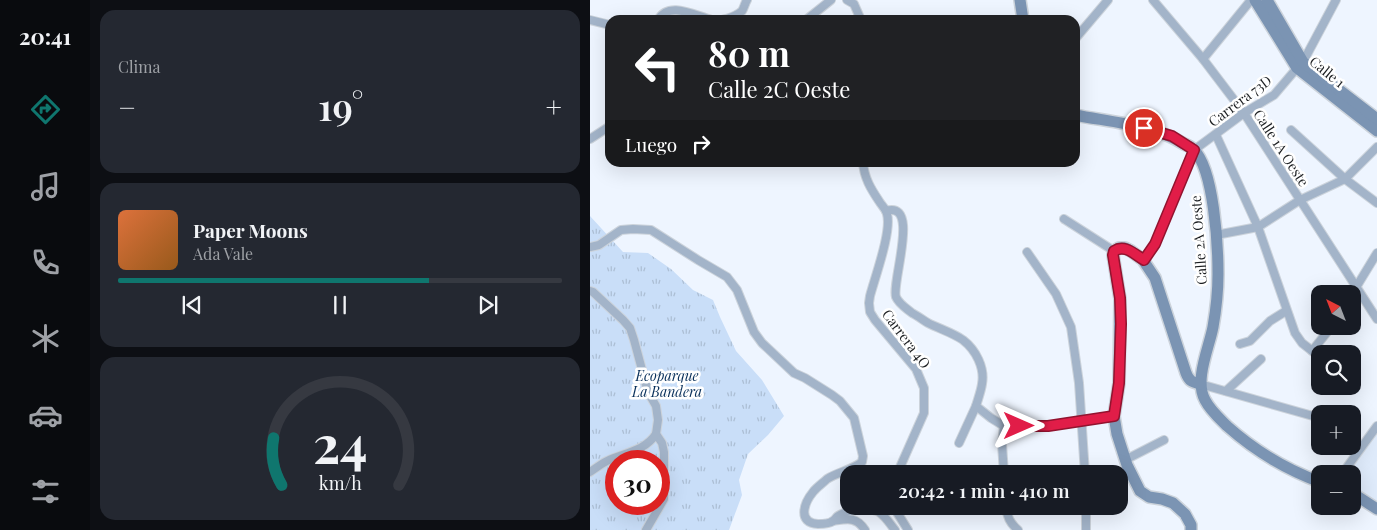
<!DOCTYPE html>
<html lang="es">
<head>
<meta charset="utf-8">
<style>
  :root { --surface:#171b24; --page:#242831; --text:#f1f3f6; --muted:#9ea1a6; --line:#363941; --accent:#0f766e }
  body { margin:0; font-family:"Playfair Display",serif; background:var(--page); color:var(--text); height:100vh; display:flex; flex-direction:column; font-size:19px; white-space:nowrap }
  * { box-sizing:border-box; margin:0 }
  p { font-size:16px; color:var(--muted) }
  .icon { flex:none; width:28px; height:28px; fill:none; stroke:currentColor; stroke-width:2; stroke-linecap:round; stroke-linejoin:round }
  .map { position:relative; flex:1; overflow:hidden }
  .drawer { display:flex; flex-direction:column; gap:10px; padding:10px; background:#0d0f14; width:500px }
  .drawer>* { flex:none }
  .banner { position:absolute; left:15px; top:15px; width:475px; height:152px; border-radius:15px; box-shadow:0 5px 20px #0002; background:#202124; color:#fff; overflow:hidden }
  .needle { width:32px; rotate:318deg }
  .tools { position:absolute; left:721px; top:285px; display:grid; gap:10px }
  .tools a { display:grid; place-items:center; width:50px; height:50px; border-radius:10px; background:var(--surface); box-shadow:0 5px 20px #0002; font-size:25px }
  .speed { position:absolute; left:15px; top:450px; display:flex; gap:10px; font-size:25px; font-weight:700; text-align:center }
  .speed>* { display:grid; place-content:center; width:65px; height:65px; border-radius:50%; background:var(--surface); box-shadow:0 5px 20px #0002; line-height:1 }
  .speed .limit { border:8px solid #d22; background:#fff; color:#111 }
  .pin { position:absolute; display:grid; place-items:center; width:42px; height:42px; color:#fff; margin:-21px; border:2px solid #fff; border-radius:50%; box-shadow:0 1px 5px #0007 }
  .me { position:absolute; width:55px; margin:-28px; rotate:90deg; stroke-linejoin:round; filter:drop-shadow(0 0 4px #0008) }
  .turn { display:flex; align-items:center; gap:18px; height:105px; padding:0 20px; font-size:22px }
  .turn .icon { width:65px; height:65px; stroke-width:2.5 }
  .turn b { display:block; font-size:35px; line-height:42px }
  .then { display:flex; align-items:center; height:48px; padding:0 20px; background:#0003; gap:10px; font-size:19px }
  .big { font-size:38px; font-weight:600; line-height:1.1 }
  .drawer .tile { flex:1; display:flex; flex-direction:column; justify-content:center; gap:8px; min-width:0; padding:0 18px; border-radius:15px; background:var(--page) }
  .drawer .dial { align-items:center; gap:0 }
  .dial svg { height:130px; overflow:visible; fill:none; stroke:var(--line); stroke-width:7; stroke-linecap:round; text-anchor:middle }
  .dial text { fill:var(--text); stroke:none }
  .song { display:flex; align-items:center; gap:15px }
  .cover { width:60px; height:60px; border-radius:8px; background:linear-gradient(135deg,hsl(20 70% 55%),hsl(30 70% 35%)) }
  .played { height:5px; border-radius:2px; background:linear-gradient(90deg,var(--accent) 70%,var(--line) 70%) }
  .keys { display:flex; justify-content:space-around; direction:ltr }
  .heat { display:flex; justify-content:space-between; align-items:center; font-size:28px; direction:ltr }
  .trip { position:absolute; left:250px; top:465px; width:288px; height:50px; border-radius:15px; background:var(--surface); box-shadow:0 5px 20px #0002; font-weight:600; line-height:50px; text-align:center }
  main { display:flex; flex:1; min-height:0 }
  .tabs { display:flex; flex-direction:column; width:90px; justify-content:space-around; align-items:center; background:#090b0e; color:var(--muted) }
  .tabs .icon { width:35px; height:35px }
  .tabs .active { color:var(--accent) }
  .tabs b { font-size:22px; color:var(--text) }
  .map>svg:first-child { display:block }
</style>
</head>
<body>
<main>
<nav class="tabs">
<b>20:41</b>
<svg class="icon active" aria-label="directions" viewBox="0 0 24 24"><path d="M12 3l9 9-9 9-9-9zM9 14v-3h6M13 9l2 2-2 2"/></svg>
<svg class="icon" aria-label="music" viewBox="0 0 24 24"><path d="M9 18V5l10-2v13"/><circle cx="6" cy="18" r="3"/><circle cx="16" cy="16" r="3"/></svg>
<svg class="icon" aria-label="phone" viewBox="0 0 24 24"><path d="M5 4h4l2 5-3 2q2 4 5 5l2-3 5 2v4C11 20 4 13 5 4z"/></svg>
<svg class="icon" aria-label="climate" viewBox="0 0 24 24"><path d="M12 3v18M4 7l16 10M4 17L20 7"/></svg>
<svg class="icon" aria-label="car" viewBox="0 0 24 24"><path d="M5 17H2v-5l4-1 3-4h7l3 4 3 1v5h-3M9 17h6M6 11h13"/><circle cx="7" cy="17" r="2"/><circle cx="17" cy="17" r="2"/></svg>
<svg class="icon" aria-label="filters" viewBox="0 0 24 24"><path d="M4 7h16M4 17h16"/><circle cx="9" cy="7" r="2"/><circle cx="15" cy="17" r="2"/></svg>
</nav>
<section class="drawer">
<div class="tile"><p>Clima</p>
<div class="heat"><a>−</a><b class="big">19°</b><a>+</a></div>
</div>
<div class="tile">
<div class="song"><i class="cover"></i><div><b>Paper Moons</b><p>Ada Vale</p></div></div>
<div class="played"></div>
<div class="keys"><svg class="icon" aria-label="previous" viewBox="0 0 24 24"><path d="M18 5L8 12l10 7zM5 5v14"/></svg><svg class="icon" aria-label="pause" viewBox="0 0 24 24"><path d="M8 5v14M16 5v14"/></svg><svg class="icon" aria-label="next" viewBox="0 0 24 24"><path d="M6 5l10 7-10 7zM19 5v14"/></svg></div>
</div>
<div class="tile dial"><svg viewBox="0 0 100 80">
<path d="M14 69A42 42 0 1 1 86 69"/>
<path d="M14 69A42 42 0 0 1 9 40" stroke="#0f766e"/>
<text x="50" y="56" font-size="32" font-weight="700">24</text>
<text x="50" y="72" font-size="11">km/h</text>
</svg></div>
</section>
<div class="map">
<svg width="787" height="530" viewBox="0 0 787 530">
  <defs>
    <pattern id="grass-tufts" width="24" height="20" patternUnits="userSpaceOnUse" patternTransform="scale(1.25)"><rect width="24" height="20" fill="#c9def8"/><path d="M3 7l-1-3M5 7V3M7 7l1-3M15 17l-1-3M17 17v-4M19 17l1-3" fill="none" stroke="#acbed4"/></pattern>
  </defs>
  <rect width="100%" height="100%" fill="#eef5ff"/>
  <!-- built -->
  <polygon fill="#dfebfb" points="787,426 787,509 763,494 762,474 752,474"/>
  <!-- grass -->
  <path fill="url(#grass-tufts)" fill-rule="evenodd" d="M0 216 33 252 58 253 81 269 103 290 123 300 130 317 146 351 172 380 194 416 178 435 158 454 149 480 152 495 139 530H0ZM26 461H69V504H26Z"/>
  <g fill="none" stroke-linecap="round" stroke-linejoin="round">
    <defs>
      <g id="street">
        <polyline points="257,0 264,4 271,20"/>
        <polyline points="563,0 613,59 654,113 787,319"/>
        <polyline points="0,20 20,25"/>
        <path d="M68 20C79 0 105 16 122 20 131 22 145 17 152 11 154 8 155 3 157 0"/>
        <polyline points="216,20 241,0"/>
        <polyline points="485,39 518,0"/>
        <polyline points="613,59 661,0"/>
        <polyline points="713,62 746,0"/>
        <polyline points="701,130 755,179 787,203"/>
        <polyline points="626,135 668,227 705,333 712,343 730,357"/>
        <polyline points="0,139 20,126"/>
        <path d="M273 162C274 178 281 189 289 201 292 206 296 209 297 214 302 231 285 277 280 296L279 303 280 312 285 320 326 369 334 388V413L307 474"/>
        <path d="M296 211C331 200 301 283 306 297 309 304 316 308 322 313 328 316 333 320 338 323 350 329 363 333 373 340 386 350 395 368 392 384 391 391 388 399 386 406L401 418 414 426H458L524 416"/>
        <polyline points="474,219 524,251"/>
        <polyline points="626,235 668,227 710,200 755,179 787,147"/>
        <path d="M0 247 9 245 31 230 43 229 61 230 108 260 137 277 147 290 164 332 172 343 204 373 215 378 242 395 250 401 264 418 273 456 272 462C262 470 248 472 237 479 233 483 227 487 223 492 214 503 207 523 228 524 232 524 239 524 243 521 244 521 247 516 248 516 257 510 280 507 289 512 296 517 300 524 305 530"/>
        <polyline points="437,252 466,294 481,327 489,383 495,474"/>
        <polyline points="553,260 565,244 604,150 654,113 684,95 707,68"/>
        <polyline points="0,291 3,292 33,320 40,328 44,340 58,392 66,406 68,420 66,434 72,443 74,452 74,499 56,530"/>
        <polyline points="762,294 787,253"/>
        <polyline points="650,344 660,341 680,321 696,311"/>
        <polyline points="722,351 742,326"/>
        <polyline points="610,384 730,418"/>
        <polyline points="636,391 671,359"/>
        <polyline points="369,443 386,406"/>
        <polyline points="535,460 574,440"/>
        <path d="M0 472C6 468 11 464 17 461 34 453 55 451 66 434"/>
        <polyline points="414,474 412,444 414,426"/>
        <polyline points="752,474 787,426"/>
        <polyline points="303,506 318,530"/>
        <path d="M416 506C417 517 420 523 428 530"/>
        <path d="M243 521C257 519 266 516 275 530"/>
        <polyline points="496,530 496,506"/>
      </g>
      <g id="secondary">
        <polyline points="430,0 433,20"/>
        <polyline points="665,0 707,68 787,131"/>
        <polyline points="677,0 713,62 787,119"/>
        <path d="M485 115C520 122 564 125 594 144 597 145 601 147 604 150 624 170 628 245 628 274 628 291 626 310 623 327 619 348 604 380 615 400 620 410 629 418 637 426 665 451 695 469 730 482"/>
        <polyline points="762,494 767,496 787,509"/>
        <path d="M601 530V525L595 514 583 503 572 499 559 497 550 491 537 465 527 434 524 416 529 383 530 299 523 255 524 251 529 248H535L541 251 553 260 565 278 596 373C599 381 602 382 610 384"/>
      </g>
    </defs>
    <!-- street casing -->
    <use href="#street" stroke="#ccd3db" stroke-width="10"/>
    <!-- secondary casing -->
    <use href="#secondary" stroke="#ccd3db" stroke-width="14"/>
    <!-- street -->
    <use href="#street" stroke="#a3b4c9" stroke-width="8"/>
    <!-- secondary -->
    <use href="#secondary" stroke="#7b94b3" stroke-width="11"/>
  </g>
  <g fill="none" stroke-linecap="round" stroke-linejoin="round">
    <defs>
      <path id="route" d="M429 426H458L524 416 529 383 531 324 530 298 523 255 524 251C535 244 544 254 554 260L565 244 604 150 582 136 554 128"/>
    </defs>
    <!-- route casing -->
    <use href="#route" stroke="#92132f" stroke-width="12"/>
    <!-- route -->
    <use href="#route" stroke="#e11d48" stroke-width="9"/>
  </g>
  <g text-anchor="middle" stroke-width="5" stroke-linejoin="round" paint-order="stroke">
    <!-- street labels -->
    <g font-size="14" fill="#1b1e21" stroke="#fff">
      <text transform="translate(737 72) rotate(39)" y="5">Calle 1</text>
      <text transform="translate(650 101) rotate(-37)" y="5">Carrera 73D</text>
      <text transform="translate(691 148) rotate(57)" y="5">Calle 1A Oeste</text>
      <text transform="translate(609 240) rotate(-94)" y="5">Calle 2A Oeste</text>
      <text transform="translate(316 339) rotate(53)" y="5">Carrera 4O</text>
    </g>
    <!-- park labels -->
    <g font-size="14" font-style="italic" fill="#09305b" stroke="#fff">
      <text x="77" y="381">Ecoparque<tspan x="77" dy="16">La Bandera</tspan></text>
    </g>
  </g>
</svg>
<div class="tools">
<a><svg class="needle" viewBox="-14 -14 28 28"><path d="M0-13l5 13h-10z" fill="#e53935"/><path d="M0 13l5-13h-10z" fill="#9ea1a6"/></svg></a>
<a><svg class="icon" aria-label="search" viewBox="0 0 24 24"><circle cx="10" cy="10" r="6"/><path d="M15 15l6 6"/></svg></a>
<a>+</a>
<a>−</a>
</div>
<div class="speed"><div class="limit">30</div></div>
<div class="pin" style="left:554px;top:128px;background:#d93025"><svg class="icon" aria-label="arrive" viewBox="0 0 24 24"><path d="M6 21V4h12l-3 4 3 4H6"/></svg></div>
<svg class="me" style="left:429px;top:426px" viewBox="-20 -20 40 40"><path d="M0-17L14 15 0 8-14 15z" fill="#e11d48" stroke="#fff" stroke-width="4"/></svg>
<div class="trip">20:42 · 1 min · 410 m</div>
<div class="banner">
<div class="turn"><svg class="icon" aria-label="left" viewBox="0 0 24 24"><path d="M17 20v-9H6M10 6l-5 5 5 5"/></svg><div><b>80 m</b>Calle 2C Oeste</div></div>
<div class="then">Luego<svg class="icon" aria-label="right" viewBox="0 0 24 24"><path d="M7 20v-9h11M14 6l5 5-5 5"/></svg></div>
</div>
</div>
</main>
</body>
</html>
